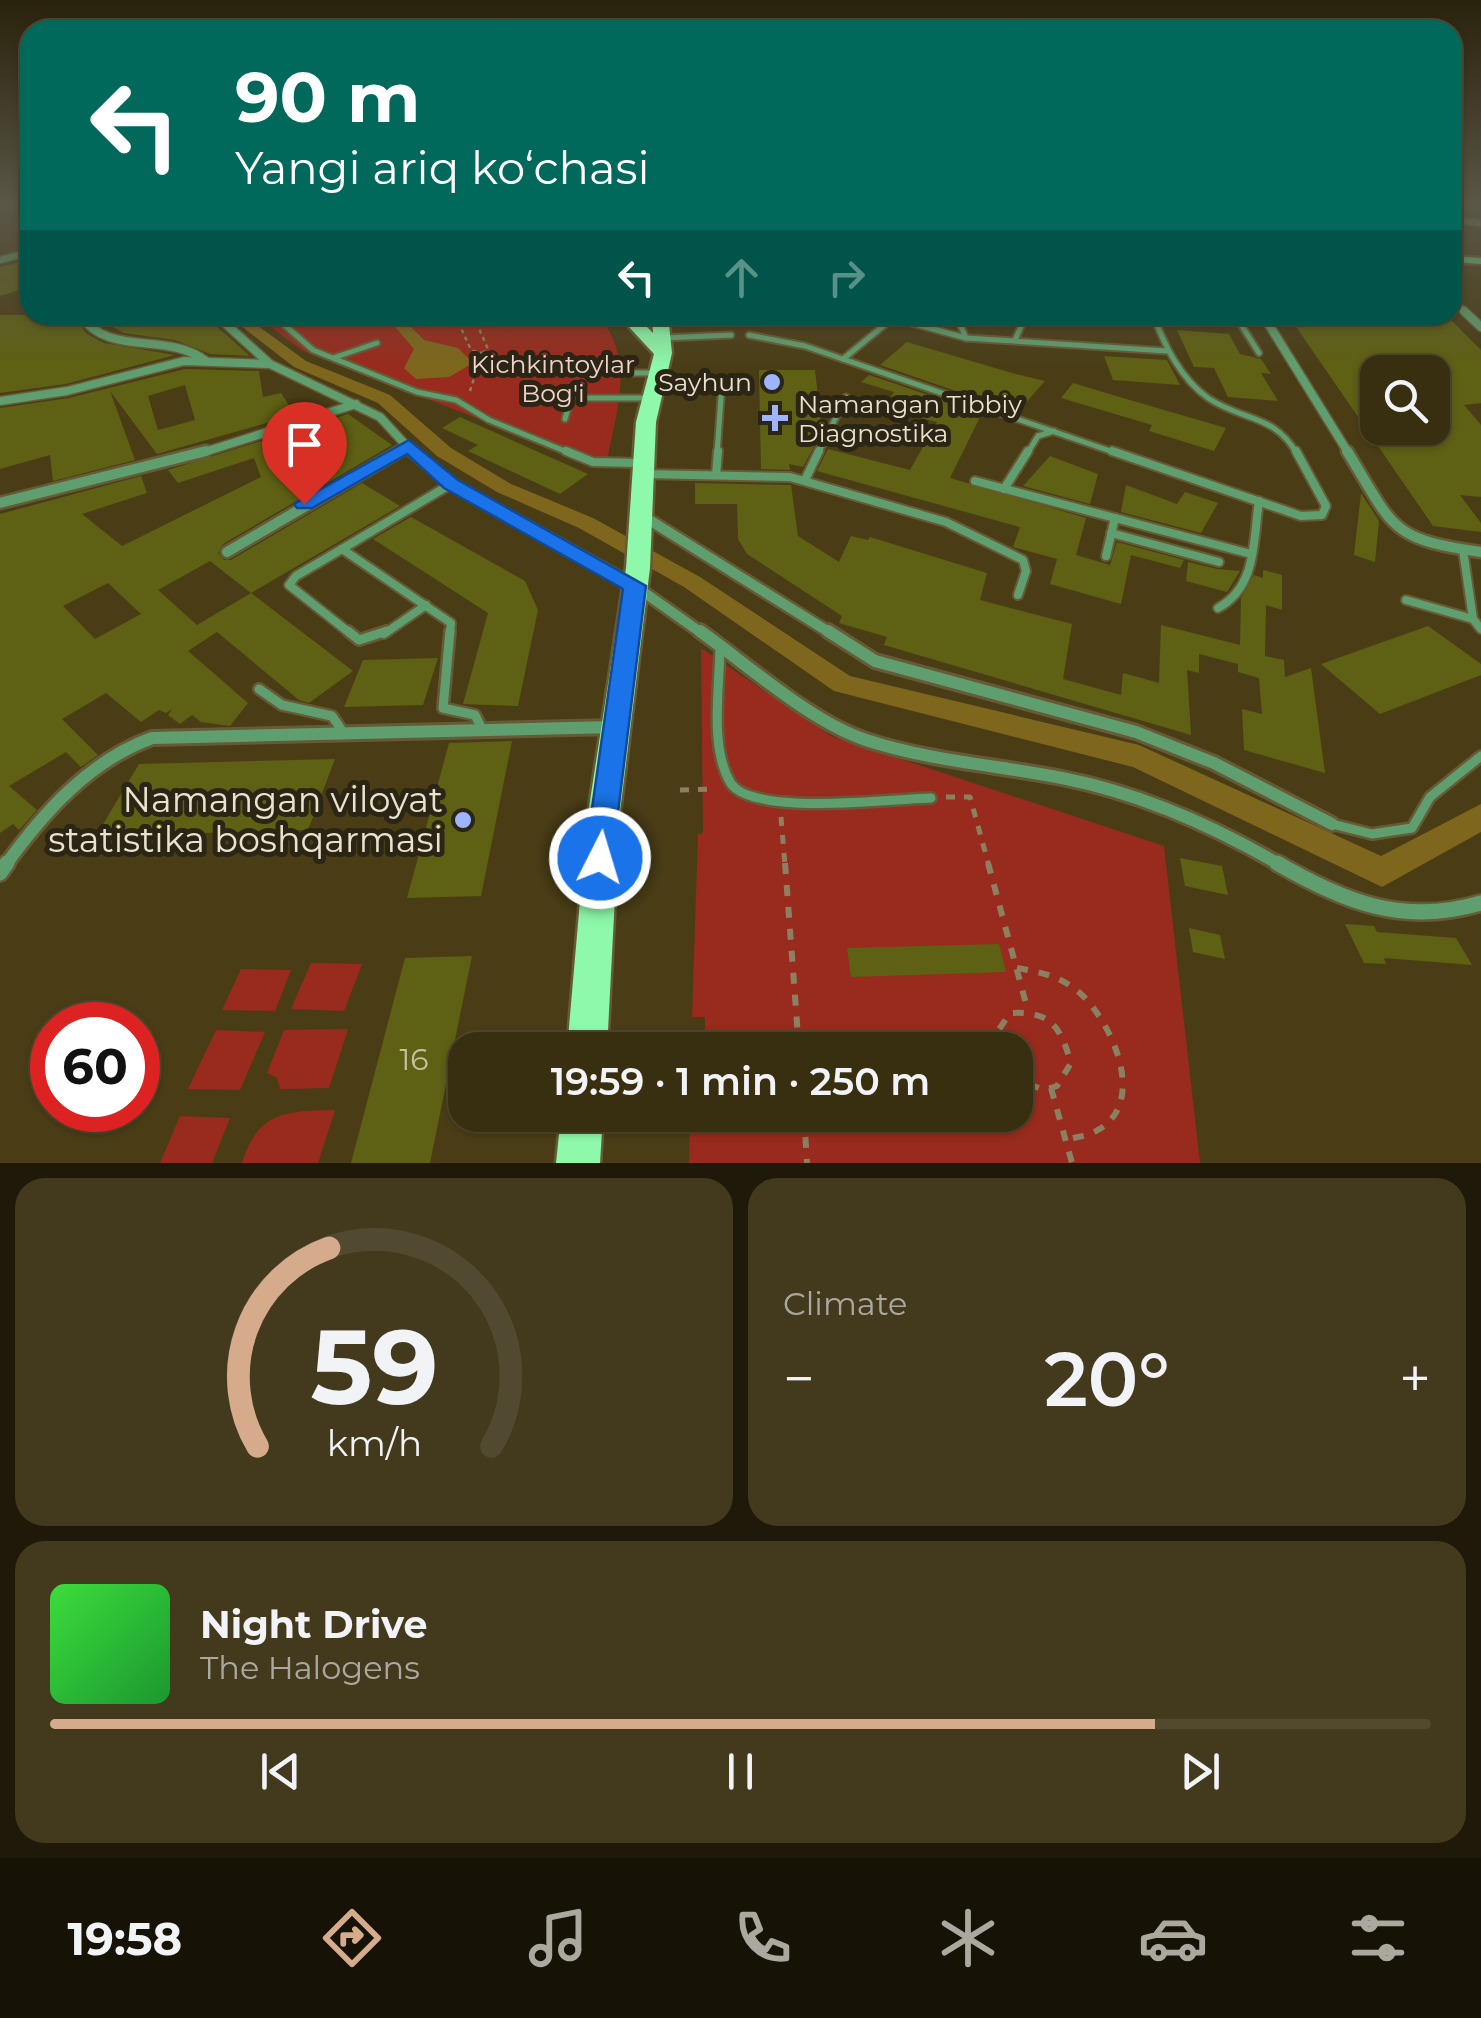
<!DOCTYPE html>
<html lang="en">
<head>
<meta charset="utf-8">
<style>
  :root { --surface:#382e10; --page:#433a1e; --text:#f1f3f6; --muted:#aba89f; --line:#524a30; --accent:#d6ab8b }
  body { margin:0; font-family:Montserrat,sans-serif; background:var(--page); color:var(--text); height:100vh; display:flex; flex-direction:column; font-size:38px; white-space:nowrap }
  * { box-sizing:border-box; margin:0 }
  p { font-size:32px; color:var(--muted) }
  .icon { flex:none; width:55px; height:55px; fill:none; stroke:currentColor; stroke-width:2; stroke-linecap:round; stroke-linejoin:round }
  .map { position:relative; height:1163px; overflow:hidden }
  .drawer { display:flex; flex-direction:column; gap:15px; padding:15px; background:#1f1909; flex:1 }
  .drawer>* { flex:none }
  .hud { position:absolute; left:20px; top:20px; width:1442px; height:305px; border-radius:30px; box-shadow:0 2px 8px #0004,0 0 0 2px var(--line); background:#00695c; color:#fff; overflow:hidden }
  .buttons { position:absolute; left:1360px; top:355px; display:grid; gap:20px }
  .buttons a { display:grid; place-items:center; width:90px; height:90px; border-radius:20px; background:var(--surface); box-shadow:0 2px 8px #0004,0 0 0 2px var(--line); font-size:50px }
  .speed { position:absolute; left:30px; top:1002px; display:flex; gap:20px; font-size:50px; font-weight:700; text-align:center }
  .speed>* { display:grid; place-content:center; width:130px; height:130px; border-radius:50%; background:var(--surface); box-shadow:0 2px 8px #0004,0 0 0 2px var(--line); line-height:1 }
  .speed .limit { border:15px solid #d22; background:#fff; color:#111 }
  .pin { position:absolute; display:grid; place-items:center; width:85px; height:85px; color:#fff; margin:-102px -42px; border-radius:50% 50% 50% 0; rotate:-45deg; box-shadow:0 0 10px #0007 }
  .pin .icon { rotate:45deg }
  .me { position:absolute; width:110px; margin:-55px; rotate:5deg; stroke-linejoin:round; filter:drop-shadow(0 0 8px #0008) }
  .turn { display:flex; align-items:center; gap:35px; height:210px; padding:0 50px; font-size:45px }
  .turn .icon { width:130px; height:130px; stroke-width:2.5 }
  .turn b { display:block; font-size:70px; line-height:85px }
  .lanes { display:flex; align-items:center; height:95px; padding:0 50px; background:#0003; justify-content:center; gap:50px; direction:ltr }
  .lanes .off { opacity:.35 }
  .big { font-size:75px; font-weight:600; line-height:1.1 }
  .drawer .widget { flex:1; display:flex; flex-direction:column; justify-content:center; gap:15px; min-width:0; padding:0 35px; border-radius:30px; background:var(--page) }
  .drawer .dial { align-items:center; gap:0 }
  .dial svg { height:260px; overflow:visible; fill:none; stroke:var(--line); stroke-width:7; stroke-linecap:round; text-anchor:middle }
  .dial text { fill:var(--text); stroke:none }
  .song { display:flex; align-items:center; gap:30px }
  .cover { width:120px; height:120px; border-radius:15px; background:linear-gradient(135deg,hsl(120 70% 55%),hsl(130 70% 35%)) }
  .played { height:10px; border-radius:5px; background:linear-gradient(90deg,var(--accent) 80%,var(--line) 80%) }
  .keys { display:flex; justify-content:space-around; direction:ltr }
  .heat { display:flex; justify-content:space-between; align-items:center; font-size:55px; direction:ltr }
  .drawer .tiles { flex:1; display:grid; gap:15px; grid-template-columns:1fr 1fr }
  .widget:last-child { grid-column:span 2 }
  .trip { position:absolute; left:448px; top:1032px; width:585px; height:100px; border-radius:30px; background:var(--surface); box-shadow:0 2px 8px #0004,0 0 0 2px var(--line); font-weight:600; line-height:100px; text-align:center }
  .dock { display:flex; height:160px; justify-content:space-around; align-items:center; background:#161206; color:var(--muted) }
  .dock .icon { width:70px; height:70px }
  .dock .on { color:var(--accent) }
  .dock b { font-size:45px; color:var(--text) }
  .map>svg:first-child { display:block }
</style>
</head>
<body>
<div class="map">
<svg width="1481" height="1163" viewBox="0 0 1481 1163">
  <rect width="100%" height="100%" fill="#4a3d16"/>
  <!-- green -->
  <g fill="#982b1d">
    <path d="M255 315H599C637 365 615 410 606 468L303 351Z"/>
    <polygon points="701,648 831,736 1164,846 1200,1163 689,1163 690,1122 705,1121 706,1115 1015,1115 1015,1050 705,1050 705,1017 692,1017 698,834 703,833"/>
    <polygon points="311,963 362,964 344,1011 291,1009"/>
    <polygon points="241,969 291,970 275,1011 222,1010"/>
    <polygon points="348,1029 329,1088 280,1089 277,1078 267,1073 284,1030"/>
    <polygon points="216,1030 265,1032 240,1090 188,1089"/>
    <path d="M335 1110 318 1163H242C258 1111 286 1111 335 1110Z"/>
    <polygon points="180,1116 230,1118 212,1163 160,1163"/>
  </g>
  <!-- water -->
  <polygon fill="#7e671d" points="385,315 399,315 424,340 458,348 473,363 449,377 416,379 404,368 414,349"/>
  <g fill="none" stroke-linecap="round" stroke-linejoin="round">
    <!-- canal -->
    <polygon fill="#7e671d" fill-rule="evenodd" points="227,315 243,315 306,361 390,395 451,448 511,484 593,518 700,577 850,676 1139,745 1381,856 1481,804 1481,832 1382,887 1133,767 834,691 684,587 579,528 497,492 437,456 378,403 294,367"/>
  </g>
  <!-- building -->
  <g fill="#5e6014" fill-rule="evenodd">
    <polygon points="30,260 30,287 0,296 0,267"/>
    <polygon points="0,315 73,315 87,334 104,343 175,355 66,384 0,393"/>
    <polygon points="90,315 204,315 250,356 210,354 175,340 124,333"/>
    <path d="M1288 315H1446L1481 350V403L1464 405 1481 425V497L1460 495 1481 523V532L1433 526ZM1364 372H1432V408L1448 428H1378V390Z"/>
    <polygon points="1177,330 1229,334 1240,354 1261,359 1271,374 1261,373 1278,401 1228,397 1214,368 1194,367"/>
    <polygon points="907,342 1012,373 1045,381 1023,406 991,396 988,402 880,365"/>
    <polygon points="1104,356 1167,360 1180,385 1113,380"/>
    <path d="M185 369 259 371 263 397 281 393 295 415 157 454 110 391 135 460 53 481 50 455 0 469V408L69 398ZM185 385 195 420 158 430 148 396Z"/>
    <polygon points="759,370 815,370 822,432 803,467 789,464 790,470 761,469"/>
    <polygon points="869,375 982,413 950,478 1086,518 1076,555 1110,565 1117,542 1184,560 1180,568 1131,555 1121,604 1050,584 1057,559 1013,547 1020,527 817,471 828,449 910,470 937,422 884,409 894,392 861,382"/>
    <polygon points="1073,383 1123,398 1226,428 1214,451 1149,431 1152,425 1061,398"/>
    <path d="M348 414 392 445 223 544 218 553 224 560H231L362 483 400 506 251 593 353 671 309 703 299 700 217 632 188 651 248 703 230 726 201 722 192 715 180 724 168 715 172 709 166 713 159 710 141 722 106 693 62 719 98 755 81 767 66 752 9 786 37 810 19 830 13 824 0 833V514L141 476 147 493 82 514 122 546 261 477 254 458 178 483 168 470ZM210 561 251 593 197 625 158 590ZM108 583 141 614 95 639 63 606Z"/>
    <polygon points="460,417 588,474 560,494 468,451 478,445 442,428"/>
    <polygon points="1050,456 1098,474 1090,504 1023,486"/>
    <polygon points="695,483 791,485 798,536 839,562 851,536 868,540 870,537 987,573 980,600 1072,624 1063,679 1121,695 1123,673 1159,683 1161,625 1240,645 1241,598 1254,575 1263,578 1263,570 1282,575 1282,610 1266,605 1265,656 1284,660 1285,677 1311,668 1325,773 1244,750 1242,709 1262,714 1259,678 1238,672 1238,664 1199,654 1199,673 1187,670 1191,735 884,645 887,637 839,623 842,616 747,554 738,539 737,504 695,504"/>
    <polygon points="1126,485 1177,504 1185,492 1218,503 1201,533 1121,512"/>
    <polygon points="1361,493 1379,521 1375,562 1354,555"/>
    <polygon points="411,517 525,581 538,610 518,706 463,704 488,613 373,539"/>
    <polygon points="1188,562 1217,569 1240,571 1227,592 1186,581"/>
    <polygon points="1428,626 1481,664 1481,675 1380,714 1321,664"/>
    <polygon points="438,658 423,705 344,707 363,660"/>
    <polygon points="512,741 481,896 407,898 449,743"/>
    <polygon points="335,759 308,830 96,836 139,764"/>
    <polygon points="1180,858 1222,866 1228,895 1185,886"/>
    <polygon points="1345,924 1374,926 1377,932 1456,938 1472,965 1384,958 1386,964 1364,963"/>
    <polygon points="1189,928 1220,935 1225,959 1193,952"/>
    <polygon points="999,944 1006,972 851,977 847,948"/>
    <polygon points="472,956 430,1163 351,1163 405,958"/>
  </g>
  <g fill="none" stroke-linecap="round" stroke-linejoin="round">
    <defs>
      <g id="service-far2">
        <polyline points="273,315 313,350 417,392 456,400 489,420 572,454"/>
        <polyline points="956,315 966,338"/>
        <path d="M1153 315C1165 346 1180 378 1208 398 1242 421 1275 414 1297 454"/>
        <polyline points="1154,317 1240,323 1259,353"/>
        <polyline points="749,335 805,346 1119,454"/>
        <polyline points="663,338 731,335"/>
        <polyline points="1015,340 1026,315"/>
        <polyline points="333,358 377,343"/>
        <polyline points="843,359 893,318 966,338 1167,351"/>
        <polyline points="574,373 658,373"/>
        <polyline points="532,398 652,398"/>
        <polyline points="565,419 571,398"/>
        <polyline points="717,454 722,383"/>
        <polyline points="818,454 846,397"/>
        <polyline points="1027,454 1038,436 1054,431"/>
      </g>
      <g id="service-far1">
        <polyline points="566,451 593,462 640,463"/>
        <polyline points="1112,451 1301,516 1322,515 1326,506 1296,451"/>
        <polyline points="644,474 790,477 946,522 1023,560 1026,571 1018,595"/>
        <polyline points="716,475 718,451"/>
        <polyline points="805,480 819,451"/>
        <polyline points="975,481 1251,554"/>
        <polyline points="1004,489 1028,451"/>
        <polyline points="1111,533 1219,562"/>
        <polyline points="342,549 296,576 289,585 351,634"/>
        <polyline points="1463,550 1473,619 1481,629"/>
        <polyline points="1106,556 1115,518"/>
        <polyline points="1406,600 1473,619"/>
        <path d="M1218 608C1257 587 1253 541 1259 501"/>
        <polyline points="384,634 426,605"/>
        <polyline points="450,634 451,623 342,549 451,484"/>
      </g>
      <g id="service">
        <polyline points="348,631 359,640 387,631"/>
        <polyline points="450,631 443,708 475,715 482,729"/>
        <path d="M720 645C720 686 709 745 730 782 750 817 891 799 931 798"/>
        <polyline points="259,689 282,705 332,716 343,732"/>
        <polyline points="1332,824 1372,834 1412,828 1430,797 1481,756"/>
      </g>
      <g id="minor-far4">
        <polyline points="1452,220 1481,223"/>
        <polyline points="0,260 30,252"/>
        <polyline points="1452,300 1467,314"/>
      </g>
      <g id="minor-far3">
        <polyline points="1464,311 1481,327"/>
        <path d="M80 315C109 358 167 331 206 361"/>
        <polyline points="216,315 270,364 380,417 414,454"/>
        <polyline points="1263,315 1349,454"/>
        <polyline points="0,401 67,391 184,361 269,364"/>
        <polyline points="198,454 356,404"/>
        <polyline points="396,454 409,446"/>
      </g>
      <g id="minor-far2">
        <polyline points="412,451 451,484 635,586 703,634"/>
        <path d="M1347 451C1394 527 1388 539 1481 552"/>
        <polyline points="0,503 206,451"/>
        <polyline points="643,516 832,634"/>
        <polyline points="227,552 400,451"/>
      </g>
      <g id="minor-far1">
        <path d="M700 631C748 665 811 722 866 740 930 761 996 765 1062 778 1139 793 1214 826 1282 866"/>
        <polyline points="828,631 875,661 1136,732 1214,763 1332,824"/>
        <path d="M5 866C43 813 89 761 152 738L613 727"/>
      </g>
      <g id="minor">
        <path d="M1277 863C1344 902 1404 926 1481 903"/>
        <polyline points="0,873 7,863"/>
      </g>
      <polygon id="secondary" points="1452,256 1481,258 1481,264 1452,262"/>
      <g id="primary">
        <polygon points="618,315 635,315 653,333 652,315 668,315 672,353 656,422 650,568 619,820 607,1050 567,1050 587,820 626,568 636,422 654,354"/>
        <polygon points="561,1115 603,1115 600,1163 556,1163"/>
      </g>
    </defs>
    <!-- service-far2 casing -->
    <use href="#service-far2" stroke="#675b37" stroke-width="9"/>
    <!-- service-far1 casing -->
    <use href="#service-far1" stroke="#675b37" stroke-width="12"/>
    <!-- service casing -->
    <use href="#service" stroke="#675b37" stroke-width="14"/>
    <!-- minor-far4 casing -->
    <use href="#minor-far4" stroke="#675b37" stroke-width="9"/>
    <!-- minor-far3 casing -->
    <use href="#minor-far3" stroke="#675b37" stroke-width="11"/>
    <!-- minor-far2 casing -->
    <use href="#minor-far2" stroke="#675b37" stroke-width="15"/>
    <!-- minor-far1 casing -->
    <use href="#minor-far1" stroke="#675b37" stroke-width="18"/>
    <!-- minor casing -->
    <use href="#minor" stroke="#675b37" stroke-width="20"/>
    <!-- secondary casing -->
    <use href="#secondary" stroke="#675b37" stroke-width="5"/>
    <!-- primary casing -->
    <use href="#primary" stroke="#675b37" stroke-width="5"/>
    <!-- path-far2 -->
    <g stroke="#8b8061" stroke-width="2.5" stroke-dasharray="4 4" stroke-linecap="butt">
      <polyline points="455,315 471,350 482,353"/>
      <polyline points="470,391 482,353 488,349 473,315"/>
    </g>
    <!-- path-far1 -->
    <g stroke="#8b8061" stroke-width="5" stroke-dasharray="9 9" stroke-linecap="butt">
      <polyline points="680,790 716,789"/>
      <polyline points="946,797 970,797 989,866"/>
      <polyline points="781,817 785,866"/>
    </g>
    <!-- path -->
    <g stroke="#8b8061" stroke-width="6" stroke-dasharray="11 11" stroke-linecap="butt">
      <polyline points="785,863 799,1050"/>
      <polyline points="988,863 1028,1011"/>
      <path d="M1017 968C1041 972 1063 977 1081 994 1112 1023 1149 1104 1096 1131 1088 1136 1075 1137 1066 1140"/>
      <polyline points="981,1050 997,1050"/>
      <path d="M997 1050 996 1034 1010 1013C1051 1011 1060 1026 1071 1063L1057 1086 1044 1090 1015 1079"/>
      <polyline points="1051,1088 1072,1163"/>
      <polyline points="804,1115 807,1163"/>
    </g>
    <!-- service-far2 -->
    <use href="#service-far2" stroke="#5f9f6f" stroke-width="5"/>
    <!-- service-far1 -->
    <use href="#service-far1" stroke="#5f9f6f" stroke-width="8"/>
    <!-- service -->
    <use href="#service" stroke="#5f9f6f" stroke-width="9"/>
    <!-- minor-far4 -->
    <use href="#minor-far4" stroke="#5f9f6f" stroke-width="6"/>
    <!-- minor-far3 -->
    <use href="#minor-far3" stroke="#5f9f6f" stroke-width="8"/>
    <!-- minor-far2 -->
    <use href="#minor-far2" stroke="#5f9f6f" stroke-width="10"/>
    <!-- minor-far1 -->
    <use href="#minor-far1" stroke="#5f9f6f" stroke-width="12"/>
    <!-- minor -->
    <use href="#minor" stroke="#5f9f6f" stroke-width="15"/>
    <!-- secondary -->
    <use href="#secondary" fill="#6bd688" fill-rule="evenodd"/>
    <!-- primary -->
    <use href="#primary" fill="#8ef9aa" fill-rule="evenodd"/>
    <!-- rail -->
    <polyline stroke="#a59b7f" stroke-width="4" stroke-dasharray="2.5 6" stroke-linecap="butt" points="1452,222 1481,224"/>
  </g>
  <!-- sky -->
  <linearGradient id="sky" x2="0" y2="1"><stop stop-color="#29220c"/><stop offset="0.56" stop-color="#5a5747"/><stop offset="1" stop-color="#5a5747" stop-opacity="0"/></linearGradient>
  <rect width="1481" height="366" fill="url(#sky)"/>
  <!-- route -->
  <polygon fill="#1a73e8" stroke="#114b97" stroke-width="2.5" points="409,440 458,480 646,586 611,869 600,873 590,869 585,858 623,589 444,488 407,454 312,508 297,508 294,504"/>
  <!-- markers -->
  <g fill="#9eb4fd" stroke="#2a2514" stroke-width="4">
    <circle cx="772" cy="382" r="10"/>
    <path d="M770 403h10v10h10v10h-10v10h-10v-10h-10v-10h10z"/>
    <circle cx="463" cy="820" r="10"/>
  </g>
  <g text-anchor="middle" stroke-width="10" stroke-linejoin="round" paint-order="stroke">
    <!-- far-park labels -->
    <g font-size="25" fill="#f2d2cb" stroke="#2a2514">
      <text x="553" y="373">Kichkintoylar<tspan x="553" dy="29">Bog'i</tspan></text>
    </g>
    <!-- far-poi labels -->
    <g font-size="25" fill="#e9e2cd" stroke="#2a2514" text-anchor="end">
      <text x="752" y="391">Sayhun</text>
      <text x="798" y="413" text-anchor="start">Namangan Tibbiy<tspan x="798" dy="29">Diagnostika</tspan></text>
    </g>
    <!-- near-number labels -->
    <g font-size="30" fill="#c6c29f">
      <text x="414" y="1070">16</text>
    </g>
    <!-- near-poi labels -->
    <g font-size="35" fill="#e9e2cd" stroke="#2a2514" text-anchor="end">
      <text x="443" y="812">Namangan viloyat<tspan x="443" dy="40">statistika boshqarmasi</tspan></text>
    </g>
  </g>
</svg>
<div class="buttons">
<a><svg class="icon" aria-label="search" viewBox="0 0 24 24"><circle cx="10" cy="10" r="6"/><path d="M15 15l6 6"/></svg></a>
</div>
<div class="speed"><div class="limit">60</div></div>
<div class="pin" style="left:304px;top:504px;background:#d93025"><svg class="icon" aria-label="arrive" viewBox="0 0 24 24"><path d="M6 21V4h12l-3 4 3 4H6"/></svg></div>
<svg class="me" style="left:600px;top:858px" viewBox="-20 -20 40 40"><circle r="17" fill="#1a73e8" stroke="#fff" stroke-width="3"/><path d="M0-11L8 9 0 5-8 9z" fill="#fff"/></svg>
<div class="trip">19:59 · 1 min · 250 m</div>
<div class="hud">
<div class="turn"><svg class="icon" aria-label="left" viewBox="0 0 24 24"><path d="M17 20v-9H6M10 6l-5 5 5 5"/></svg><div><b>90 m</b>Yangi ariq ko‘chasi</div></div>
<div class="lanes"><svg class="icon" aria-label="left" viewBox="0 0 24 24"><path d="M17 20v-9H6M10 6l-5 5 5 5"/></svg><svg class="icon off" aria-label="ahead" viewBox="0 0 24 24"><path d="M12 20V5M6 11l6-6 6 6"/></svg><svg class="icon off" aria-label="right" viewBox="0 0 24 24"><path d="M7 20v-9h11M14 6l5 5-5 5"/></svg></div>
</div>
</div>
<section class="drawer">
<div class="tiles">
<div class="widget dial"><svg viewBox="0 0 100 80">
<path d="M14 69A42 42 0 1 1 86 69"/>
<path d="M14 69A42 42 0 0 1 36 8" stroke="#d6ab8b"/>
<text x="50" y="56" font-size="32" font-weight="700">59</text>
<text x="50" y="72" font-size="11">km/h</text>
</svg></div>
<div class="widget"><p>Climate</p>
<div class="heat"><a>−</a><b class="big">20°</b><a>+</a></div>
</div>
<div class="widget">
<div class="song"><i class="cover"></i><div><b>Night Drive</b><p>The Halogens</p></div></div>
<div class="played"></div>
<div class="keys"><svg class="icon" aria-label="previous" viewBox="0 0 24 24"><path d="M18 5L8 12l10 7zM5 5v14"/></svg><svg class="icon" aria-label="pause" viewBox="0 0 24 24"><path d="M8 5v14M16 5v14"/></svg><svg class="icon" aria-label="next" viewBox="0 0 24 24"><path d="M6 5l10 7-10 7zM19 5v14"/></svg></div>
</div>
</div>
</section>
<nav class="dock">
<b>19:58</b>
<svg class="icon on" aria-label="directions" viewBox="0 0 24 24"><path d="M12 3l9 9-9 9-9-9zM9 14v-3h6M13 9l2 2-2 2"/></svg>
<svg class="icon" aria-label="music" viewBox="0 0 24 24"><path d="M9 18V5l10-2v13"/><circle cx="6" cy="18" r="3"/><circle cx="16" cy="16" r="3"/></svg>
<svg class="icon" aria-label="phone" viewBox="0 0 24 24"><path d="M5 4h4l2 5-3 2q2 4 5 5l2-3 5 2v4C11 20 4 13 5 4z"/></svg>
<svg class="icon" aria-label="climate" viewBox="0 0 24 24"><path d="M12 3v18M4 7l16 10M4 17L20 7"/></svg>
<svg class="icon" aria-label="car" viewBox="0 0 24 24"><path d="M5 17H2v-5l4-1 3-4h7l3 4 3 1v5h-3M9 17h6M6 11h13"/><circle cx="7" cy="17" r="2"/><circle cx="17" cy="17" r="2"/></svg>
<svg class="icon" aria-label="filters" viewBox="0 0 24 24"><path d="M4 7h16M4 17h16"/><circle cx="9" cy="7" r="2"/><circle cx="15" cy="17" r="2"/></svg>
</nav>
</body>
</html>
